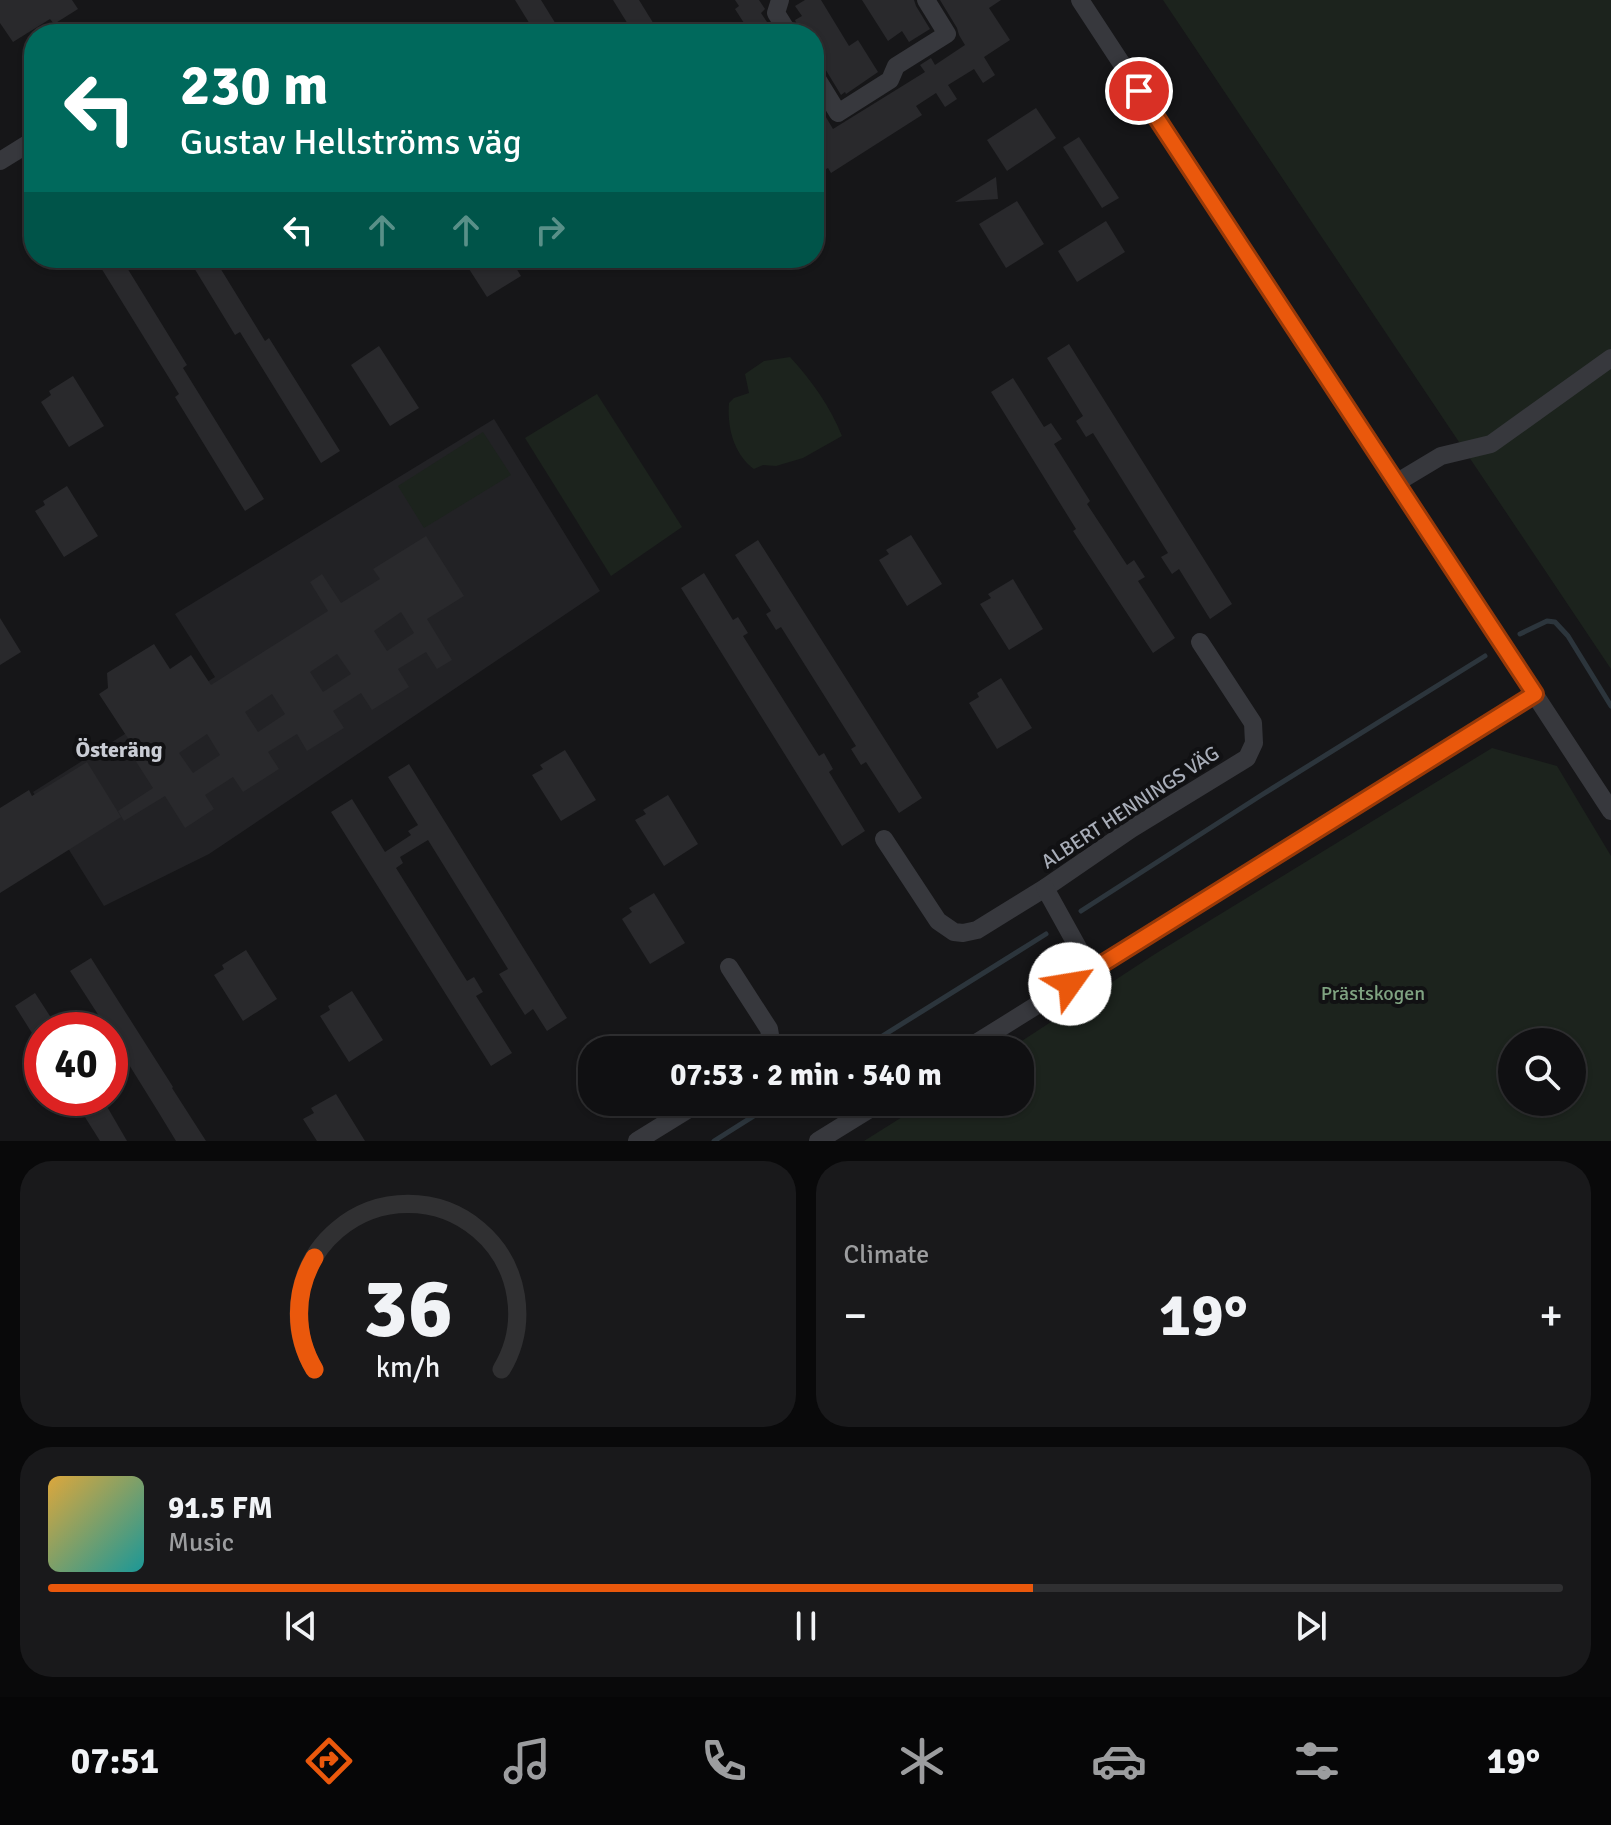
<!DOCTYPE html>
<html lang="en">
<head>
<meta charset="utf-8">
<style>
  :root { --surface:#101012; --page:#19191b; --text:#f1f3f6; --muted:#9c9d9f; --line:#303032; --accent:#ea580c }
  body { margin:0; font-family:Signika,sans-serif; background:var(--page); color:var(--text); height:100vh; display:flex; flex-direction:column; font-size:30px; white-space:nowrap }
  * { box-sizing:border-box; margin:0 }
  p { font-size:26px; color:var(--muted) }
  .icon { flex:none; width:44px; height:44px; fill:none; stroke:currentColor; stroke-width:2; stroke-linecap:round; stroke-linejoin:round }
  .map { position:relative; height:1141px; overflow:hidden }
  .drawer { display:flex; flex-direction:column; gap:20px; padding:20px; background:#09090a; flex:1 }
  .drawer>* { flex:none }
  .banner { position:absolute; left:24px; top:24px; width:800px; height:244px; border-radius:32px; box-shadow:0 2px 6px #0004,0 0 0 2px var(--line); background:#00695c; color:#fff; overflow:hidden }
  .tools { position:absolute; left:1498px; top:1028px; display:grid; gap:16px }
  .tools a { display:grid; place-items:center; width:88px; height:88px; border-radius:50%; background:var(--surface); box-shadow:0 2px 6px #0004,0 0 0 2px var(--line); font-size:40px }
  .speed { position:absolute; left:24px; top:1012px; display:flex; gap:16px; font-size:40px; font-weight:700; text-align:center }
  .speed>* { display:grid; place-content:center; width:104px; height:104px; border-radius:50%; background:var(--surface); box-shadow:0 2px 6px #0004,0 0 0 2px var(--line); line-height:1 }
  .speed .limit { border:12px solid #d22; background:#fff; color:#111 }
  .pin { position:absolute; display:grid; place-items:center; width:68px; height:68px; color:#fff; margin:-34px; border:4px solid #fff; border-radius:50%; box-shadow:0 2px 8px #0007 }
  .me { position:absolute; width:88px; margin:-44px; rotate:58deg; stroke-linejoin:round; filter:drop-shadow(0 0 6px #0008) }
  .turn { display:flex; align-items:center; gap:28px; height:168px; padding:0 24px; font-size:36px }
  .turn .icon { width:104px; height:104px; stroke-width:2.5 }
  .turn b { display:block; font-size:56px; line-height:68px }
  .lanes { display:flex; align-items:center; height:76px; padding:0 24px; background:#0003; justify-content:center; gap:40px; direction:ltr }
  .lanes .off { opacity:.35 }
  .big { font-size:60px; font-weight:700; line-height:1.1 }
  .drawer .tile { flex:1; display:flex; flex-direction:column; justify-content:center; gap:12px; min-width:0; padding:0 28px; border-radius:32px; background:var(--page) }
  .drawer .dial { align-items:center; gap:0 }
  .dial svg { height:208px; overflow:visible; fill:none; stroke:var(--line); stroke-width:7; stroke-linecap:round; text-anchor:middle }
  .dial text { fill:var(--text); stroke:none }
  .song { display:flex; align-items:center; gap:24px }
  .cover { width:96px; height:96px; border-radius:12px; background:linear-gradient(135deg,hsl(40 70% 55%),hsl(180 70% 35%)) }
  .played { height:8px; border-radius:4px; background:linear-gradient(90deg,var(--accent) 65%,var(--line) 65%) }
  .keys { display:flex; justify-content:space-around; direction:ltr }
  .heat { display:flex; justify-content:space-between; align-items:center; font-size:44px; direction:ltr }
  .drawer .tiles { flex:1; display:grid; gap:20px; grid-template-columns:1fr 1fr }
  .tile:last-child { grid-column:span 2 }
  .trip { position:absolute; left:578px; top:1036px; width:456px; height:80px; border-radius:32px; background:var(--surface); box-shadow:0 2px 6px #0004,0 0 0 2px var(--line); font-weight:700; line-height:80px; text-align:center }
  .menu { display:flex; height:128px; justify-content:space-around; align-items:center; background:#060607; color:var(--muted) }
  .menu .icon { width:56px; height:56px }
  .menu .active { color:var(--accent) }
  .menu b { font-size:36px; color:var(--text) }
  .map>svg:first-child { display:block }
</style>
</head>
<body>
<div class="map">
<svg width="1611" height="1141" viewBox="0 0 1611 1141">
  <rect width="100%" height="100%" fill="#161618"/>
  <!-- built -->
  <polygon fill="#222225" points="494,419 600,591 209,854 104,906 33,792 215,677 175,614"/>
  <!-- green -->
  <g fill="#1c231d" fill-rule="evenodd">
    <polygon points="1163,0 1611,0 1611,669"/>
    <path d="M790 357C812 381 830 406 842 436L803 458 776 466 763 465 754 469C734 454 727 428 729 403L734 398 749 393 745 374 764 361Z"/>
    <polygon points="597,394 682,527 611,576 525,438"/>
    <polygon points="483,432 511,475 424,528 398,486"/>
    <path d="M1492 748 1557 766 1611 856V1141H864L926 1102H1020V1050H1008L1155 954ZM1572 1042V1102H1512V1042Z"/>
  </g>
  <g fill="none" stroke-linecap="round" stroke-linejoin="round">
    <!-- stream -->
    <g stroke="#2c353c" stroke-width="5">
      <polyline points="1520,634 1547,621 1555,622 1568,636 1611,706"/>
      <polyline points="1081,911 1260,796 1485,656"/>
      <polyline points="860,1050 1046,934"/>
      <polyline points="714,1141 776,1102"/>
    </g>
  </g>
  <!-- building -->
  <g fill="#29292c" fill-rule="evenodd">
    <polygon points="0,0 72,0 78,9 54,24 50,19 13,42 0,23"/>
    <polygon points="515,0 541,0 562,34 536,34"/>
    <polygon points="613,0 639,0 660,34 634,34"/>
    <polygon points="735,0 759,0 765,9 761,13 775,34 751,34 735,9 739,6"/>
    <polygon points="805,0 821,0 849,46 858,40 878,72 846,94 845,92 841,95 824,67 814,62 814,34 801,34 795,20 802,16 795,6"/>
    <polygon points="862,0 914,0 916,6 930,29 909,42 902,31 888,41"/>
    <polygon points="940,0 1001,0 989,8 1010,40 984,57 995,75 983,83 974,69 948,85 957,99 945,107 936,93 916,106 922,115 831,173 828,168 822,171 814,159 814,155 826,147 814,128 814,97 833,129 925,72 920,65 931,58 935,65 965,45 959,35 957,28"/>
    <polygon points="1036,108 1056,138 1007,171 987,140"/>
    <polygon points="1079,137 1119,198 1102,208 1063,147"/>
    <polygon points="996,177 998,199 955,202"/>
    <polygon points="1017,201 1044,244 1006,268 979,224"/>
    <polygon points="1106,221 1125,252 1077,282 1058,251"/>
    <polygon points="106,258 121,258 187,365 183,368 264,499 245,511 175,397 179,394 98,263"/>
    <polygon points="188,258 214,258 265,341 269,338 340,451 321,463 240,332 235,335"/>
    <polygon points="462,258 510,258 521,276 487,297"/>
    <polygon points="1069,344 1232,604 1210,619 1179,569 1172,574 1161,557 1168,553 1093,433 1086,437 1076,421 1083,416 1047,358"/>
    <polygon points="379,346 419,408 390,426 351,365"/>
    <polygon points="73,376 104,426 69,447 41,402 51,395 49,391"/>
    <polygon points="1013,378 1044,427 1051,423 1062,439 1054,444 1090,501 1087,504 1127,565 1134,560 1145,577 1138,581 1175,638 1153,653 1073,531 1076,529 991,392"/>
    <polygon points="67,486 98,536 64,557 35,511 45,505 43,501"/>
    <polygon points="911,535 942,584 907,606 879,560 889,554 886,550"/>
    <path d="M426 536 464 596 427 619 452 660 437 669 426 652 398 669 409 687 372 710 361 693 333 711 344 728 307 751 297 734 268 752 279 769 243 792 233 777 205 795 214 809 185 828 165 796 124 821 118 811 153 788 128 749 133 746 99 694 108 688 107 673 154 644 170 669 191 655 211 685 328 611 310 582 322 574 341 603 380 579 373 569ZM401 612 414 633 387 651 374 631ZM337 654 351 674 323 692 310 672ZM272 694 285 714 258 732 245 712ZM207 734 220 755 193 773 179 753Z"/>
    <polygon points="758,540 922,798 899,813 866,762 861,765 851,749 856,746 781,627 776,630 766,614 771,611 735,555"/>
    <polygon points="704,573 733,620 738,617 748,633 743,636 819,756 824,753 833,769 829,772 865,831 842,846 681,588"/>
    <polygon points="1013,579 1043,629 1009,650 980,604 991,598 988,594"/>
    <polygon points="0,618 21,652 0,665"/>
    <polygon points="1001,678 1032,728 997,749 969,703 979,697 977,693"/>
    <polygon points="565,750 596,800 561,821 532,775 543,769 540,765"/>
    <polygon points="87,762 121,817 0,893 0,808 29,790 32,796"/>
    <polygon points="409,764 567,1018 547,1031 533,1009 525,1015 499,974 508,969 428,840 400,857 403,863 396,868 467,981 474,977 483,992 476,996 512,1053 491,1066 331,812 352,799 385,852 411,835 408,831 418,825 388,777"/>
    <polygon points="668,795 698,844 664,866 635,820 646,814 643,810"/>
    <polygon points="654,893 685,943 650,964 622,919 632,912 629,908"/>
    <polygon points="246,950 277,999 243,1021 214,975 224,969 222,965"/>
    <polygon points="91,958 173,1087 172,1088 206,1141 176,1141 159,1113 110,1034 110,1030 108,1030 70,971"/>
    <polygon points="352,991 383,1040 349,1062 320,1016 330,1010 328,1006"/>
    <polygon points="35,993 59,1030 42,1030 42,1049 15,1006"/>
    <polygon points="336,1094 365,1141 317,1141 303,1119 314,1113 311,1108"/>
    <polygon points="73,1098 102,1098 127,1141 100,1141"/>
  </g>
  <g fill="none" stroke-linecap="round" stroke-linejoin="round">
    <!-- minor -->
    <g stroke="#37383d" stroke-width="18">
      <polyline points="780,0 776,13 789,34"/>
      <polyline points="1080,0 1611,811"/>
      <polyline points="814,74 838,113 890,80 896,66 947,34 926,0"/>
      <polyline points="0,161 34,140"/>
      <polyline points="1396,483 1441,456 1491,444 1611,358"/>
      <polyline points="884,839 938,921 954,932 963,933 977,930 1045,888 1131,829 1247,758 1254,743 1253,723 1200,642"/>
      <polyline points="1045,888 1091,971"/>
      <polyline points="729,967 769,1029 771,1041 768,1050"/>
      <polyline points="965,1050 1535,694"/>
      <polyline points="637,1141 700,1102"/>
      <polyline points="818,1141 881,1102"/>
    </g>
  </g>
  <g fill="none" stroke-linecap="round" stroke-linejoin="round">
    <defs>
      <polyline id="route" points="1070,984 1535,694 1139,91"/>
    </defs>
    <!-- route casing -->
    <use href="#route" stroke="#983908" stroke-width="20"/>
    <!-- route -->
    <use href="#route" stroke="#ea580c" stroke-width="14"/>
  </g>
  <g text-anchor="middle" stroke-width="8" stroke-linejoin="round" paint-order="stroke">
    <!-- street labels -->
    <g font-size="20" fill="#a8adb8" stroke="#111113">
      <text transform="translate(1130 807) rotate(-33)" y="7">ALBERT HENNINGS VÄG</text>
    </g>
    <!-- park labels -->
    <g font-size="20" fill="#7fa381" stroke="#111113">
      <text x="1373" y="1000">Prästskogen</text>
    </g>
    <!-- neighbourhood labels -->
    <g font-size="22" font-weight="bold" fill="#c9ccd4" stroke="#111113">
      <text x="119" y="757">Österäng</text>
    </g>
  </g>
</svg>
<div class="tools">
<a><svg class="icon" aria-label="search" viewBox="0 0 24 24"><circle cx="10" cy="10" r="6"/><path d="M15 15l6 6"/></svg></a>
</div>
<div class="speed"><div class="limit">40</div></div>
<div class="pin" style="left:1139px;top:91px;background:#d93025"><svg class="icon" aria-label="arrive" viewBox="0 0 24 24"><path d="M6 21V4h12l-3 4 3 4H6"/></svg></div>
<svg class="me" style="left:1070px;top:984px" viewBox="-20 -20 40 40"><circle r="19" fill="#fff"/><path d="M0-13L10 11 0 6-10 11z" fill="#ea580c"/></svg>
<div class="trip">07:53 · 2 min · 540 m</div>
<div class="banner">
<div class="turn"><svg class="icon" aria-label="left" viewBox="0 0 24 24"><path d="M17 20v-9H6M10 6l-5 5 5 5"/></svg><div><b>230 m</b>Gustav Hellströms väg</div></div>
<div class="lanes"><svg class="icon" aria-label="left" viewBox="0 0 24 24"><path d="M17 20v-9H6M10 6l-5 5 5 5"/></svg><svg class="icon off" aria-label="ahead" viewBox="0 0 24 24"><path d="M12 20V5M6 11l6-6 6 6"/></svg><svg class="icon off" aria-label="ahead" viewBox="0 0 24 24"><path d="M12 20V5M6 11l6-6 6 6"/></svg><svg class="icon off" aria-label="right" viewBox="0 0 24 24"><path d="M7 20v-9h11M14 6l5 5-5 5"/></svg></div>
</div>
</div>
<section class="drawer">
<div class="tiles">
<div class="tile dial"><svg viewBox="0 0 100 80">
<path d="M14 69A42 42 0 1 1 86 69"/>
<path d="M14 69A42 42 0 0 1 14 26" stroke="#ea580c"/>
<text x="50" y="56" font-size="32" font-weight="700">36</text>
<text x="50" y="72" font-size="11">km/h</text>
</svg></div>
<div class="tile"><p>Climate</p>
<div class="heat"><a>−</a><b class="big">19°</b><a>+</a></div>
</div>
<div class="tile">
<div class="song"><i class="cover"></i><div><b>91.5 FM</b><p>Music</p></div></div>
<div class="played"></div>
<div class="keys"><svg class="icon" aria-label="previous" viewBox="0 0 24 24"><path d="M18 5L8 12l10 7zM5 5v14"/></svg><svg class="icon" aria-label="pause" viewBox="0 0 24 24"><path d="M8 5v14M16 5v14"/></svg><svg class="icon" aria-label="next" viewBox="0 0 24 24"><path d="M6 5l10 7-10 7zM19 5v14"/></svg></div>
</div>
</div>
</section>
<nav class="menu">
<b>07:51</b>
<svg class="icon active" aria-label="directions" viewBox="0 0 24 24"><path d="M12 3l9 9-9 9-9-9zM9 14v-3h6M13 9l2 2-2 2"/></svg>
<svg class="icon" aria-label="music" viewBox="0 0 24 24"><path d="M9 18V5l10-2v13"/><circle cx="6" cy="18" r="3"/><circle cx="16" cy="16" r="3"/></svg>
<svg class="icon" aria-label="phone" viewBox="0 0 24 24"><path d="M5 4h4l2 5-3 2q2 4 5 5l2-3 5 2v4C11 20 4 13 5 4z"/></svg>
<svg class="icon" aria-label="climate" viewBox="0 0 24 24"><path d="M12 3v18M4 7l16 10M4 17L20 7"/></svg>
<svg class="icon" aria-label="car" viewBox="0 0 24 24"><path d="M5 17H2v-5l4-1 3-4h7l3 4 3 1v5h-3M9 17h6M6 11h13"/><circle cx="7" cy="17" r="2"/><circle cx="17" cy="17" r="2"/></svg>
<svg class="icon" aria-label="filters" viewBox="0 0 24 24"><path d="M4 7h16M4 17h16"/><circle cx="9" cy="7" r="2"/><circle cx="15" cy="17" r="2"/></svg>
<b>19°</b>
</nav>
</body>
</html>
